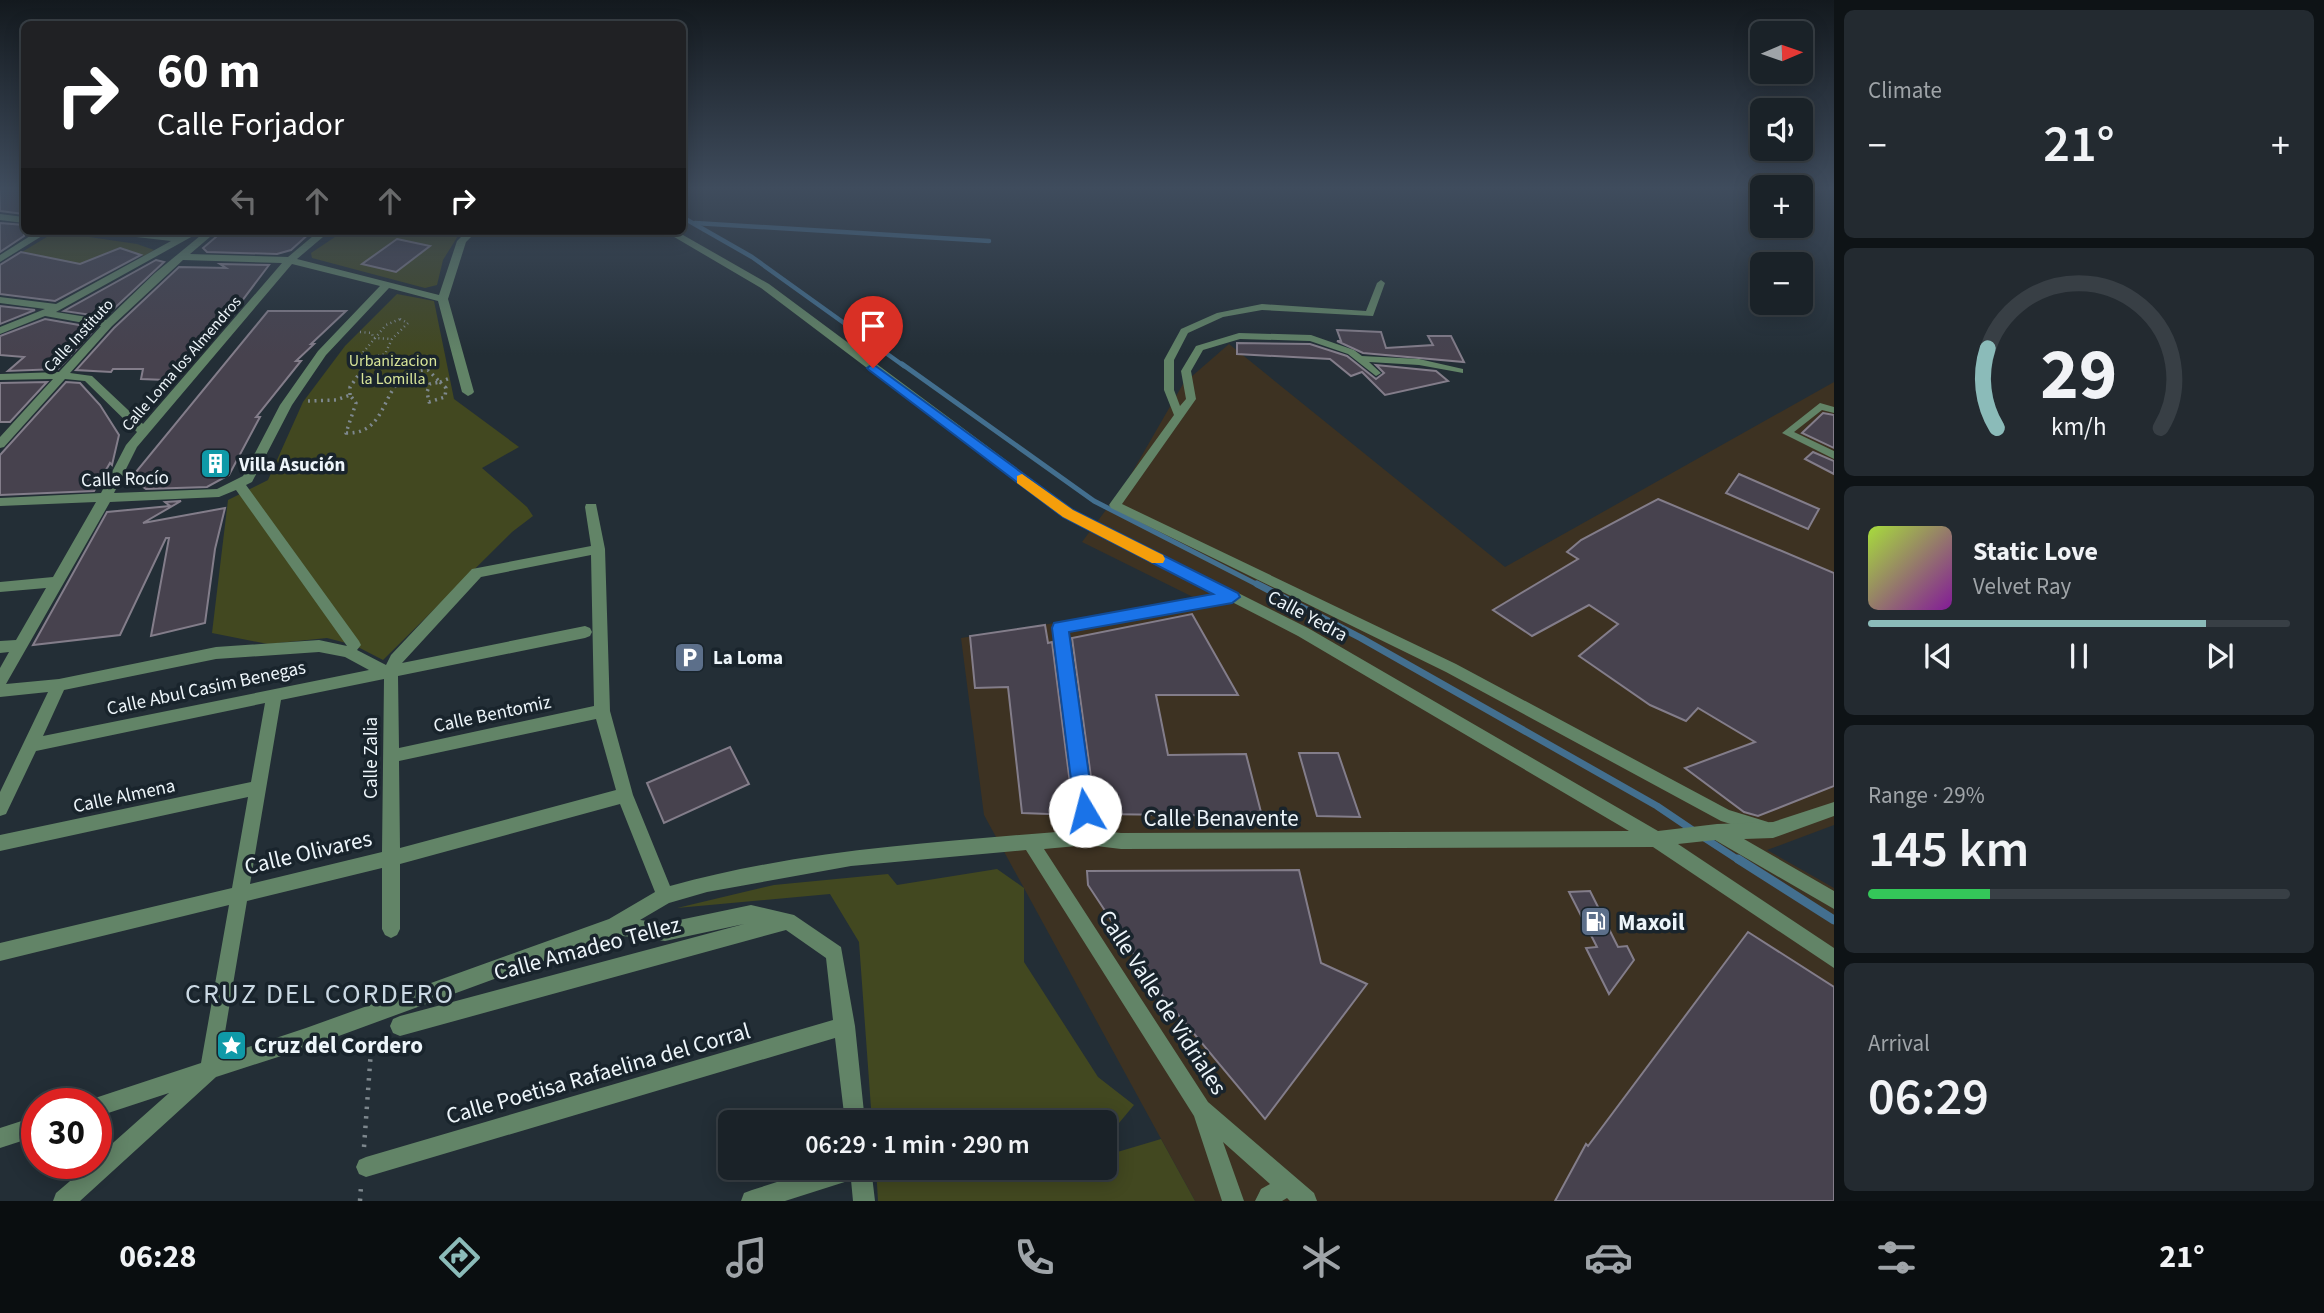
<!DOCTYPE html>
<html lang="en">
<head>
<meta charset="utf-8">
<style>
  :root { --surface:#1a2228; --page:#232a30; --text:#f1f3f6; --muted:#9fa4a8; --line:#383f45; --accent:#8bbbb9 }
  body { margin:0; font-family:"Source Sans 3",sans-serif; background:var(--page); color:var(--text); height:100vh; display:flex; flex-direction:column; font-size:26px; white-space:nowrap }
  * { box-sizing:border-box; margin:0 }
  p { font-size:23px; color:var(--muted) }
  .icon { flex:none; width:38px; height:38px; fill:none; stroke:currentColor; stroke-width:2; stroke-linecap:round; stroke-linejoin:round }
  .map { position:relative; flex:1; overflow:hidden }
  .panel { display:flex; flex-direction:column; gap:10px; padding:10px; background:#0e1316; width:490px }
  .panel>* { flex:none }
  .top-card { position:absolute; left:21px; top:21px; width:665px; height:214px; border-radius:10px; box-shadow:0 4px 18px #0003,0 0 0 2px var(--line); background:#202124; color:#fff; overflow:hidden }
  .needle { width:46px; rotate:88deg }
  .fabs { position:absolute; left:1750px; top:21px; display:grid; gap:14px }
  .fabs a { display:grid; place-items:center; width:63px; height:63px; border-radius:10px; background:var(--surface); box-shadow:0 4px 18px #0003,0 0 0 2px var(--line); font-size:35px }
  .speed { position:absolute; left:21px; top:1088px; display:flex; gap:14px; font-size:35px; font-weight:700; text-align:center }
  .speed>* { display:grid; place-content:center; width:91px; height:91px; border-radius:50%; background:var(--surface); box-shadow:0 4px 18px #0003,0 0 0 2px var(--line); line-height:1 }
  .speed .limit { border:10px solid #d22; background:#fff; color:#111 }
  .pin { position:absolute; display:grid; place-items:center; width:60px; height:60px; color:#fff; margin:-72px -30px; border-radius:50% 50% 50% 0; rotate:-45deg; box-shadow:0 0 7px #0007 }
  .pin .icon { rotate:45deg }
  .me { position:absolute; width:77px; margin:-38px; rotate:352deg; stroke-linejoin:round; filter:drop-shadow(0 0 5px #0008) }
  .turn { display:flex; align-items:center; gap:24px; height:147px; padding:0 21px; font-size:32px }
  .turn .icon { width:91px; height:91px; stroke-width:2.5 }
  .turn b { display:block; font-size:49px; line-height:60px }
  .lanes { display:flex; align-items:center; height:66px; padding:0 21px; background:#0003; justify-content:center; gap:35px; direction:ltr }
  .lanes .off { opacity:.35 }
  .big { font-size:52px; font-weight:600; line-height:1.1 }
  .panel .tile { flex:1; display:flex; flex-direction:column; justify-content:center; gap:10px; min-width:0; padding:0 24px; border-radius:10px; background:var(--page) }
  .panel .dial { align-items:center; gap:0 }
  .dial svg { height:182px; overflow:visible; fill:none; stroke:var(--line); stroke-width:7; stroke-linecap:round; text-anchor:middle }
  .dial text { fill:var(--text); stroke:none }
  .song { display:flex; align-items:center; gap:21px }
  .cover { width:84px; height:84px; border-radius:10px; background:linear-gradient(135deg,hsl(80 70% 55%),hsl(290 70% 35%)) }
  .played { height:7px; border-radius:4px; background:linear-gradient(90deg,var(--accent) 80%,var(--line) 80%) }
  .keys { display:flex; justify-content:space-around; direction:ltr }
  .heat { display:flex; justify-content:space-between; align-items:center; font-size:38px; direction:ltr }
  .charge { height:10px; border-radius:5px; background:linear-gradient(90deg,#34c759 29%,var(--line) 0) }
  .trip { position:absolute; left:718px; top:1110px; width:399px; height:70px; border-radius:10px; background:var(--surface); box-shadow:0 4px 18px #0003,0 0 0 2px var(--line); font-weight:600; line-height:70px; text-align:center }
  .tab-bar { display:flex; height:112px; justify-content:space-around; align-items:center; background:#0a0e10; color:var(--muted) }
  .tab-bar .icon { width:49px; height:49px }
  .tab-bar .current { color:var(--accent) }
  .tab-bar b { font-size:32px; color:var(--text) }
  main { display:flex; flex:1; min-height:0 }
  .map>svg:first-child { display:block }
</style>
</head>
<body>
<main>
<div class="map">
<svg width="1834" height="1201" viewBox="0 0 1834 1201">
  <rect width="100%" height="100%" fill="#232e36"/>
  <!-- commercial -->
  <polygon fill="#3d3222" points="1229,344 1505,567 1834,382 1834,825 1767,850 1834,888 1834,1201 1195,1201 984,815 961,638 1199,600 1082,542 1126,483 1183,384"/>
  <!-- green -->
  <g fill="#424820">
    <polygon points="344,231 461,231 443,260 437,285 425,288 312,258 311,253"/>
    <polygon points="55,232 137,244 154,250 144,256 120,248 67,269 56,260 22,252"/>
    <polygon points="397,294 434,301 454,399 519,447 482,468 527,507 533,516 512,532 383,660 354,645 327,638 268,644 212,633 228,500 268,480 303,402 345,346"/>
    <polygon points="997,869 1024,888 1024,962 1098,1077 1134,1105 1104,1141 1104,1122 872,1122 859,942 830,894 677,908 774,885 888,874 897,885"/>
    <polygon points="1161,1139 1195,1201 878,1201 876,1167 1104,1167 1104,1156"/>
  </g>
  <g fill="none" stroke-linecap="round" stroke-linejoin="round">
    <!-- stream-far3 -->
    <g stroke="#436f8f" stroke-width="4.5">
      <polyline points="682,217 752,257 904,366"/>
      <polyline points="695,223 989,241"/>
    </g>
    <!-- stream-far2 -->
    <polyline stroke="#436f8f" stroke-width="5" points="902,364 1094,501 1260,586"/>
    <!-- stream-far1 -->
    <g stroke="#436f8f" stroke-width="7">
      <polyline points="1257,584 1361,638 1657,806 1694,831"/>
      <polyline points="1703,837 1740,861"/>
    </g>
    <!-- stream -->
    <polyline stroke="#436f8f" stroke-width="9" points="1738,859 1834,920"/>
  </g>
  <!-- building -->
  <g fill="#47424e" stroke="#837d8a" stroke-width="2">
    <polygon points="0,187 24,187 24,214 0,211"/>
    <polygon points="0,223 24,225 24,236 0,252"/>
    <polygon points="223,231 312,231 291,250 277,254 207,252 203,248"/>
    <polygon points="397,239 430,246 396,272 362,264"/>
    <polygon points="120,248 141,255 55,301 0,294 0,265 21,252 80,264"/>
    <polygon points="156,260 164,262 105,317 64,311"/>
    <polygon points="220,264 269,265 217,334 166,380 141,379 143,369 113,369 111,372 76,370 114,328 179,267 226,268"/>
    <polygon points="0,306 35,310 0,324"/>
    <polygon points="268,311 346,311 311,344 314,344 296,361 301,361 256,417 260,417 229,475 207,487 146,489 131,478"/>
    <polygon points="45,319 96,328 58,369 8,371 24,357 0,355 0,336"/>
    <polygon points="1337,330 1381,332 1386,348 1433,345 1428,336 1451,336 1464,362 1363,353 1337,341 1341,341"/>
    <polygon points="1237,343 1310,344 1347,356 1376,379 1384,373 1376,365 1436,371 1448,381 1385,395 1362,372 1351,376 1330,359 1237,354"/>
    <polygon points="47,382 10,422 0,422 0,383"/>
    <polygon points="66,382 80,383 100,405 119,435 112,465 110,463 94,491 0,495 0,455"/>
    <polygon points="1823,413 1834,415 1834,448 1802,433"/>
    <polygon points="1813,452 1834,461 1834,474 1805,459"/>
    <polygon points="1739,474 1819,509 1808,529 1726,493"/>
    <polygon points="1658,499 1834,573 1834,786 1758,816 1744,812 1685,768 1755,742 1698,708 1686,721 1650,705 1579,656 1618,624 1589,605 1532,636 1493,610 1578,559 1567,552 1581,540"/>
    <polygon points="181,501 143,523 225,508 215,549 205,623 151,636 169,538 166,538 120,635 33,645 107,512 170,506 165,502"/>
    <polygon points="1192,614 1238,695 1156,695 1168,755 1246,754 1262,816 1096,814 1072,638"/>
    <polygon points="1045,625 1048,643 1052,642 1074,815 1022,813 1008,687 975,688 970,636"/>
    <polygon points="730,747 749,784 664,823 647,783"/>
    <polygon points="1299,753 1338,753 1360,817 1317,816"/>
    <polygon points="1299,870 1321,963 1367,984 1265,1119 1156,988 1088,885 1087,871"/>
    <polygon points="1590,891 1618,947 1627,946 1634,960 1609,994 1586,948 1597,947 1569,892"/>
    <polygon points="1748,932 1834,987 1834,1201 1555,1201 1586,1144 1588,1146"/>
  </g>
  <g fill="none" stroke-linecap="round" stroke-linejoin="round">
    <!-- path-far2 -->
    <g stroke="#7e888e" stroke-width="2.5" stroke-dasharray="1 3.5" stroke-linecap="butt">
      <polygon points="400,319 408,323 392,339 385,354 370,358 361,355 386,325"/>
      <polyline points="360,332 372,333 373,338 392,339"/>
      <polyline points="365,366 370,358"/>
    </g>
    <!-- path-far1 -->
    <g stroke="#7e888e" stroke-width="3.5" stroke-dasharray="2 4.5" stroke-linecap="butt">
      <polygon points="440,382 446,388 445,397 429,402 427,392 430,384"/>
      <polyline points="440,382 450,378"/>
      <polyline points="350,395 350,387 366,364"/>
      <path d="M308 401 336 400 350 395 356 403 346 433C395 435 377 369 428 370L440 382"/>
    </g>
    <!-- path -->
    <g stroke="#7e888e" stroke-width="4.5" stroke-dasharray="2.5 7" stroke-linecap="butt">
      <polyline points="364,1147 372,1036"/>
      <polyline points="360,1201 361,1186"/>
    </g>
    <!-- lane -->
    <g fill="#628467" fill-rule="evenodd">
      <polygon points="1381,280 1385,283 1373,316 1262,310 1223,317 1188,333 1174,360 1174,390 1180,406 1186,399 1181,371 1196,346 1239,333 1311,335 1354,350 1362,356 1419,359 1463,369 1463,373 1419,365 1369,362 1381,373 1376,376 1348,354 1310,341 1240,339 1203,350 1191,371 1196,399 1122,504 1456,664 1729,810 1768,822 1770,827 1768,832 1763,834 1721,821 1446,672 1111,508 1109,505 1111,502 1174,415 1164,390 1164,360 1181,329 1217,313 1262,304 1366,311 1377,283"/>
      <polygon points="1820,403 1834,407 1834,413 1822,410 1794,432 1834,451 1834,459 1782,433"/>
    </g>
    <!-- street -->
    <g fill="#628467" fill-rule="evenodd">
      <polygon points="0,214 24,217 24,223 0,220"/>
      <polygon points="38,231 50,231 0,262 0,255"/>
      <path d="M105 231H133L179 237 190 231H202L56 312 106 320 155 273 206 231H217L190 254 288 257 319 231H330L297 259 439 295 457 241 467 231H477L466 242 448 299 474 392 472 394 468 396 462 392 438 301 389 288 326 355 292 405 252 482 246 485 359 641 361 645 357 650 386 665 391 655 472 569 591 546 585 507 586 504H596L605 549 610 711 633 795 670 886C803 849 942 842 1079 830L1053 627 1055 623 1217 594 1063 516 761 288 664 231H676L769 284 1073 510 1308 628 1658 831 1717 824 1773 822 1834 802V816L1773 838 1744 839 1834 891V909L1715 840 1678 844 1834 948V968L1653 847 1121 849 1088 845 1044 849 1208 1102 1314 1193 1317 1201H1290L1287 1198 1282 1201H1255L1261 1189 1270 1184 1223 1142 1244 1201H1222L1194 1116 1026 850 851 866 707 892 669 903 640 920 665 923 751 905 794 915 841 947 855 1026 865 1122H845L835 1038 366 1177 359 1174 356 1167 359 1160 366 1157 833 1020 826 958 786 930 400 1036 393 1033 390 1026 393 1019 400 1016 744 924 665 941 614 935 306 1048 216 1077 80 1201H53L56 1193 90 1164H96V1158L169 1093 96 1117V1104H87L89 1100 201 1063 229 905 0 961V943L232 888 248 797 0 851V835L251 782 265 703 36 751 6 814 0 816V792L48 692 0 697V668L9 652 0 653V641L16 640 46 588 0 592V582L53 577 96 502 0 506V498L101 493 126 445 137 432 85 381 65 379 4 447 0 448V437L53 379 0 380V374L59 372 101 326 45 316 0 334V327L45 309 0 303V297L56 304 171 241 110 234ZM183 260 282 263 143 424 92 376 70 373 112 326ZM292 264 380 286 318 351 280 405 243 476 217 489 114 493 137 447ZM236 490 347 646 319 640 216 647 59 679 6 684 110 502 219 497ZM591 555 594 706 399 748 398 676 585 638 590 636 592 632 590 628 585 626 402 663 481 577ZM1232 602 1298 636 1629 831 1121 833 1096 830 1068 631ZM319 652 345 657 369 670 43 736 64 690 216 659ZM384 679 382 852 250 884 281 700ZM596 719 616 790 400 848 399 761ZM620 804 655 892 609 919 306 1028 221 1056 247 901 382 868V929L385 935 391 938 397 935 400 929V864Z"/>
      <polygon points="37,1116 37,1136 0,1148 0,1128"/>
      <polygon points="824,1167 871,1167 875,1201 853,1201 851,1180 785,1201 741,1201 744,1193 752,1190"/>
    </g>
  </g>
  <!-- sky -->
  <linearGradient id="sky" x2="0" y2="1"><stop stop-color="#13191e"/><stop offset="0.53" stop-color="#3f4c5d"/><stop offset="1" stop-color="#3f4c5d" stop-opacity="0"/></linearGradient>
  <rect width="1834" height="355" fill="url(#sky)"/>
  <!-- route -->
  <polygon fill="#1a73e8" stroke="#114b97" stroke-width="2" points="873,364 1073,510 1238,593 1240,597 1232,603 1069,632 1094,811 1091,817 1085,819 1078,817 1075,811 1052,628 1054,623 1213,594 1063,517 869,370 867,368"/>
  <!-- slow -->
  <polygon fill="#f59e0b" points="1022,474 1073,510 1163,555 1165,559 1163,563 1152,563 1063,517 1017,483 1017,476"/>
  <!-- icons -->
  <defs>
    <symbol id="building-square" viewBox="-11 -11 22 22"><rect x="-9" y="-9" width="18" height="18" rx="4" fill="#0f9aa8" stroke="#19242c"/><path d="M-4-6H4V6H1V3H-1V6H-4ZM-2.5-4.3h1.7v1.8h-1.7ZM.8-4.3h1.7v1.8H.8ZM-2.5-1h1.7V.8h-1.7ZM.8-1h1.7V.8H.8Z" fill="#fff"/></symbol>
    <symbol id="parking-square" viewBox="-11 -11 22 22"><rect x="-9" y="-9" width="18" height="18" rx="4" fill="#5c6f8a" stroke="#19242c"/><path d="M-3.5-5.5H1a3.5 3.5 0 0 1 0 7H-1V5.5H-3.5ZM-1-3.4V-.6H.8a1.4 1.4 0 0 0 0-2.8Z" fill="#fff"/></symbol>
    <symbol id="fuel-square" viewBox="-11 -11 22 22"><rect x="-9" y="-9" width="18" height="18" rx="4" fill="#5c6f8a" stroke="#19242c"/><path d="M-5.5-6h7V0h2V4h1.3V-2.5L3-4.5l.8-.8L6-3V5H2.5V1h-1V6h-7ZM-4.2-4.7v3.2H.2V-4.7Z" fill="#fff"/></symbol>
    <symbol id="sight-square" viewBox="-11 -11 22 22"><rect x="-9" y="-9" width="18" height="18" rx="4" fill="#0f9aa8" stroke="#19242c"/><path d="M0-6L1.8-2.2L6-1.7L2.9 1.2L3.7 5.4L0 3.3L-3.7 5.4L-2.9 1.2L-6-1.7L-1.8-2.2Z" fill="#fff"/></symbol>
  </defs>
  <g fill-rule="evenodd">
    <use href="#building-square" x="198" y="446" width="35" height="35"/>
    <use href="#parking-square" x="672" y="640" width="35" height="35"/>
    <use href="#fuel-square" x="1578" y="904" width="35" height="35"/>
    <use href="#sight-square" x="214" y="1028" width="35" height="35"/>
  </g>
  <g text-anchor="middle" stroke-width="7" stroke-linejoin="round" paint-order="stroke">
    <!-- far-street labels -->
    <g font-size="16" fill="#edf5fa" stroke="#19242c">
      <text transform="translate(78 335) rotate(-47)" y="6">Calle Instituto</text>
      <text transform="translate(181 363) rotate(-49)" y="6">Calle Loma los Almendros</text>
    </g>
    <!-- far-park labels -->
    <g font-size="16" fill="#d9e699" stroke="#19242c">
      <text x="393" y="366">Urbanizacion<tspan x="393" dy="18">la Lomilla</tspan></text>
    </g>
    <!-- poi labels -->
    <g font-size="19" font-weight="bold" fill="#edf5fa" stroke="#19242c" text-anchor="start">
      <text x="239" y="471">Villa Asución</text>
      <text x="713" y="664">La Loma</text>
    </g>
    <!-- street labels -->
    <g font-size="19" fill="#edf5fa" stroke="#19242c">
      <text transform="translate(125 478) rotate(-2)" y="7">Calle Rocío</text>
      <text transform="translate(1308 615) rotate(28)" y="7">Calle Yedra</text>
      <text transform="translate(206 687) rotate(-12)" y="7">Calle Abul Casim Benegas</text>
      <text transform="translate(492 713) rotate(-12)" y="7">Calle Bentomiz</text>
      <text transform="translate(370 758) rotate(-90)" y="7">Calle Zalia</text>
      <text transform="translate(124 795) rotate(-12)" y="7">Calle Almena</text>
    </g>
    <!-- near-street labels -->
    <g font-size="23" fill="#edf5fa" stroke="#19242c">
      <text x="1221" y="826">Calle Benavente</text>
      <text transform="translate(308 852) rotate(-13)" y="8">Calle Olivares</text>
      <text transform="translate(587 948) rotate(-15)" y="8">Calle Amadeo Tellez</text>
      <text transform="translate(1163 1002) rotate(57)" y="8">Calle Valle de Vidriales</text>
      <text transform="translate(598 1073) rotate(-16)" y="8">Calle Poetisa Rafaelina del Corral</text>
    </g>
    <!-- near-poi labels -->
    <g font-size="23" font-weight="bold" fill="#edf5fa" stroke="#19242c" text-anchor="start">
      <text x="1618" y="930">Maxoil</text>
      <text x="254" y="1053">Cruz del Cordero</text>
    </g>
    <!-- near-quarter labels -->
    <g font-size="28" letter-spacing="2" fill="#cbd9e4" stroke="#19242c">
      <text x="320" y="1003">CRUZ DEL CORDERO</text>
    </g>
  </g>
</svg>
<div class="fabs">
<a><svg class="needle" viewBox="-14 -14 28 28"><path d="M0-13l5 13h-10z" fill="#e53935"/><path d="M0 13l5-13h-10z" fill="#9fa4a8"/></svg></a>
<a><svg class="icon" aria-label="sound" viewBox="0 0 24 24"><path d="M4 9h4l5-4v14l-5-4H4zM17 9q2 3 0 6"/></svg></a>
<a>+</a>
<a>−</a>
</div>
<div class="speed"><div class="limit">30</div></div>
<div class="pin" style="left:873px;top:368px;background:#d93025"><svg class="icon" aria-label="arrive" viewBox="0 0 24 24"><path d="M6 21V4h12l-3 4 3 4H6"/></svg></div>
<svg class="me" style="left:1085px;top:811px" viewBox="-20 -20 40 40"><circle r="19" fill="#fff"/><path d="M0-13L10 11 0 6-10 11z" fill="#1a73e8"/></svg>
<div class="trip">06:29 · 1 min · 290 m</div>
<div class="top-card">
<div class="turn"><svg class="icon" aria-label="right" viewBox="0 0 24 24"><path d="M7 20v-9h11M14 6l5 5-5 5"/></svg><div><b>60 m</b>Calle Forjador</div></div>
<div class="lanes"><svg class="icon off" aria-label="left" viewBox="0 0 24 24"><path d="M17 20v-9H6M10 6l-5 5 5 5"/></svg><svg class="icon off" aria-label="ahead" viewBox="0 0 24 24"><path d="M12 20V5M6 11l6-6 6 6"/></svg><svg class="icon off" aria-label="ahead" viewBox="0 0 24 24"><path d="M12 20V5M6 11l6-6 6 6"/></svg><svg class="icon" aria-label="right" viewBox="0 0 24 24"><path d="M7 20v-9h11M14 6l5 5-5 5"/></svg></div>
</div>
</div>
<section class="panel">
<div class="tile"><p>Climate</p>
<div class="heat"><a>−</a><b class="big">21°</b><a>+</a></div>
</div>
<div class="tile dial"><svg viewBox="0 0 100 80">
<path d="M14 69A42 42 0 1 1 86 69"/>
<path d="M14 69A42 42 0 0 1 10 34" stroke="#8bbbb9"/>
<text x="50" y="56" font-size="32" font-weight="700">29</text>
<text x="50" y="72" font-size="11">km/h</text>
</svg></div>
<div class="tile">
<div class="song"><i class="cover"></i><div><b>Static Love</b><p>Velvet Ray</p></div></div>
<div class="played"></div>
<div class="keys"><svg class="icon" aria-label="previous" viewBox="0 0 24 24"><path d="M18 5L8 12l10 7zM5 5v14"/></svg><svg class="icon" aria-label="pause" viewBox="0 0 24 24"><path d="M8 5v14M16 5v14"/></svg><svg class="icon" aria-label="next" viewBox="0 0 24 24"><path d="M6 5l10 7-10 7zM19 5v14"/></svg></div>
</div>
<div class="tile"><p>Range · 29%</p><b class="big">145 km</b><div class="charge"></div></div>
<div class="tile"><p>Arrival</p><b class="big">06:29</b></div>
</section>
</main>
<nav class="tab-bar">
<b>06:28</b>
<svg class="icon current" aria-label="directions" viewBox="0 0 24 24"><path d="M12 3l9 9-9 9-9-9zM9 14v-3h6M13 9l2 2-2 2"/></svg>
<svg class="icon" aria-label="music" viewBox="0 0 24 24"><path d="M9 18V5l10-2v13"/><circle cx="6" cy="18" r="3"/><circle cx="16" cy="16" r="3"/></svg>
<svg class="icon" aria-label="phone" viewBox="0 0 24 24"><path d="M5 4h4l2 5-3 2q2 4 5 5l2-3 5 2v4C11 20 4 13 5 4z"/></svg>
<svg class="icon" aria-label="climate" viewBox="0 0 24 24"><path d="M12 3v18M4 7l16 10M4 17L20 7"/></svg>
<svg class="icon" aria-label="car" viewBox="0 0 24 24"><path d="M5 17H2v-5l4-1 3-4h7l3 4 3 1v5h-3M9 17h6M6 11h13"/><circle cx="7" cy="17" r="2"/><circle cx="17" cy="17" r="2"/></svg>
<svg class="icon" aria-label="filters" viewBox="0 0 24 24"><path d="M4 7h16M4 17h16"/><circle cx="9" cy="7" r="2"/><circle cx="15" cy="17" r="2"/></svg>
<b>21°</b>
</nav>
</body>
</html>
